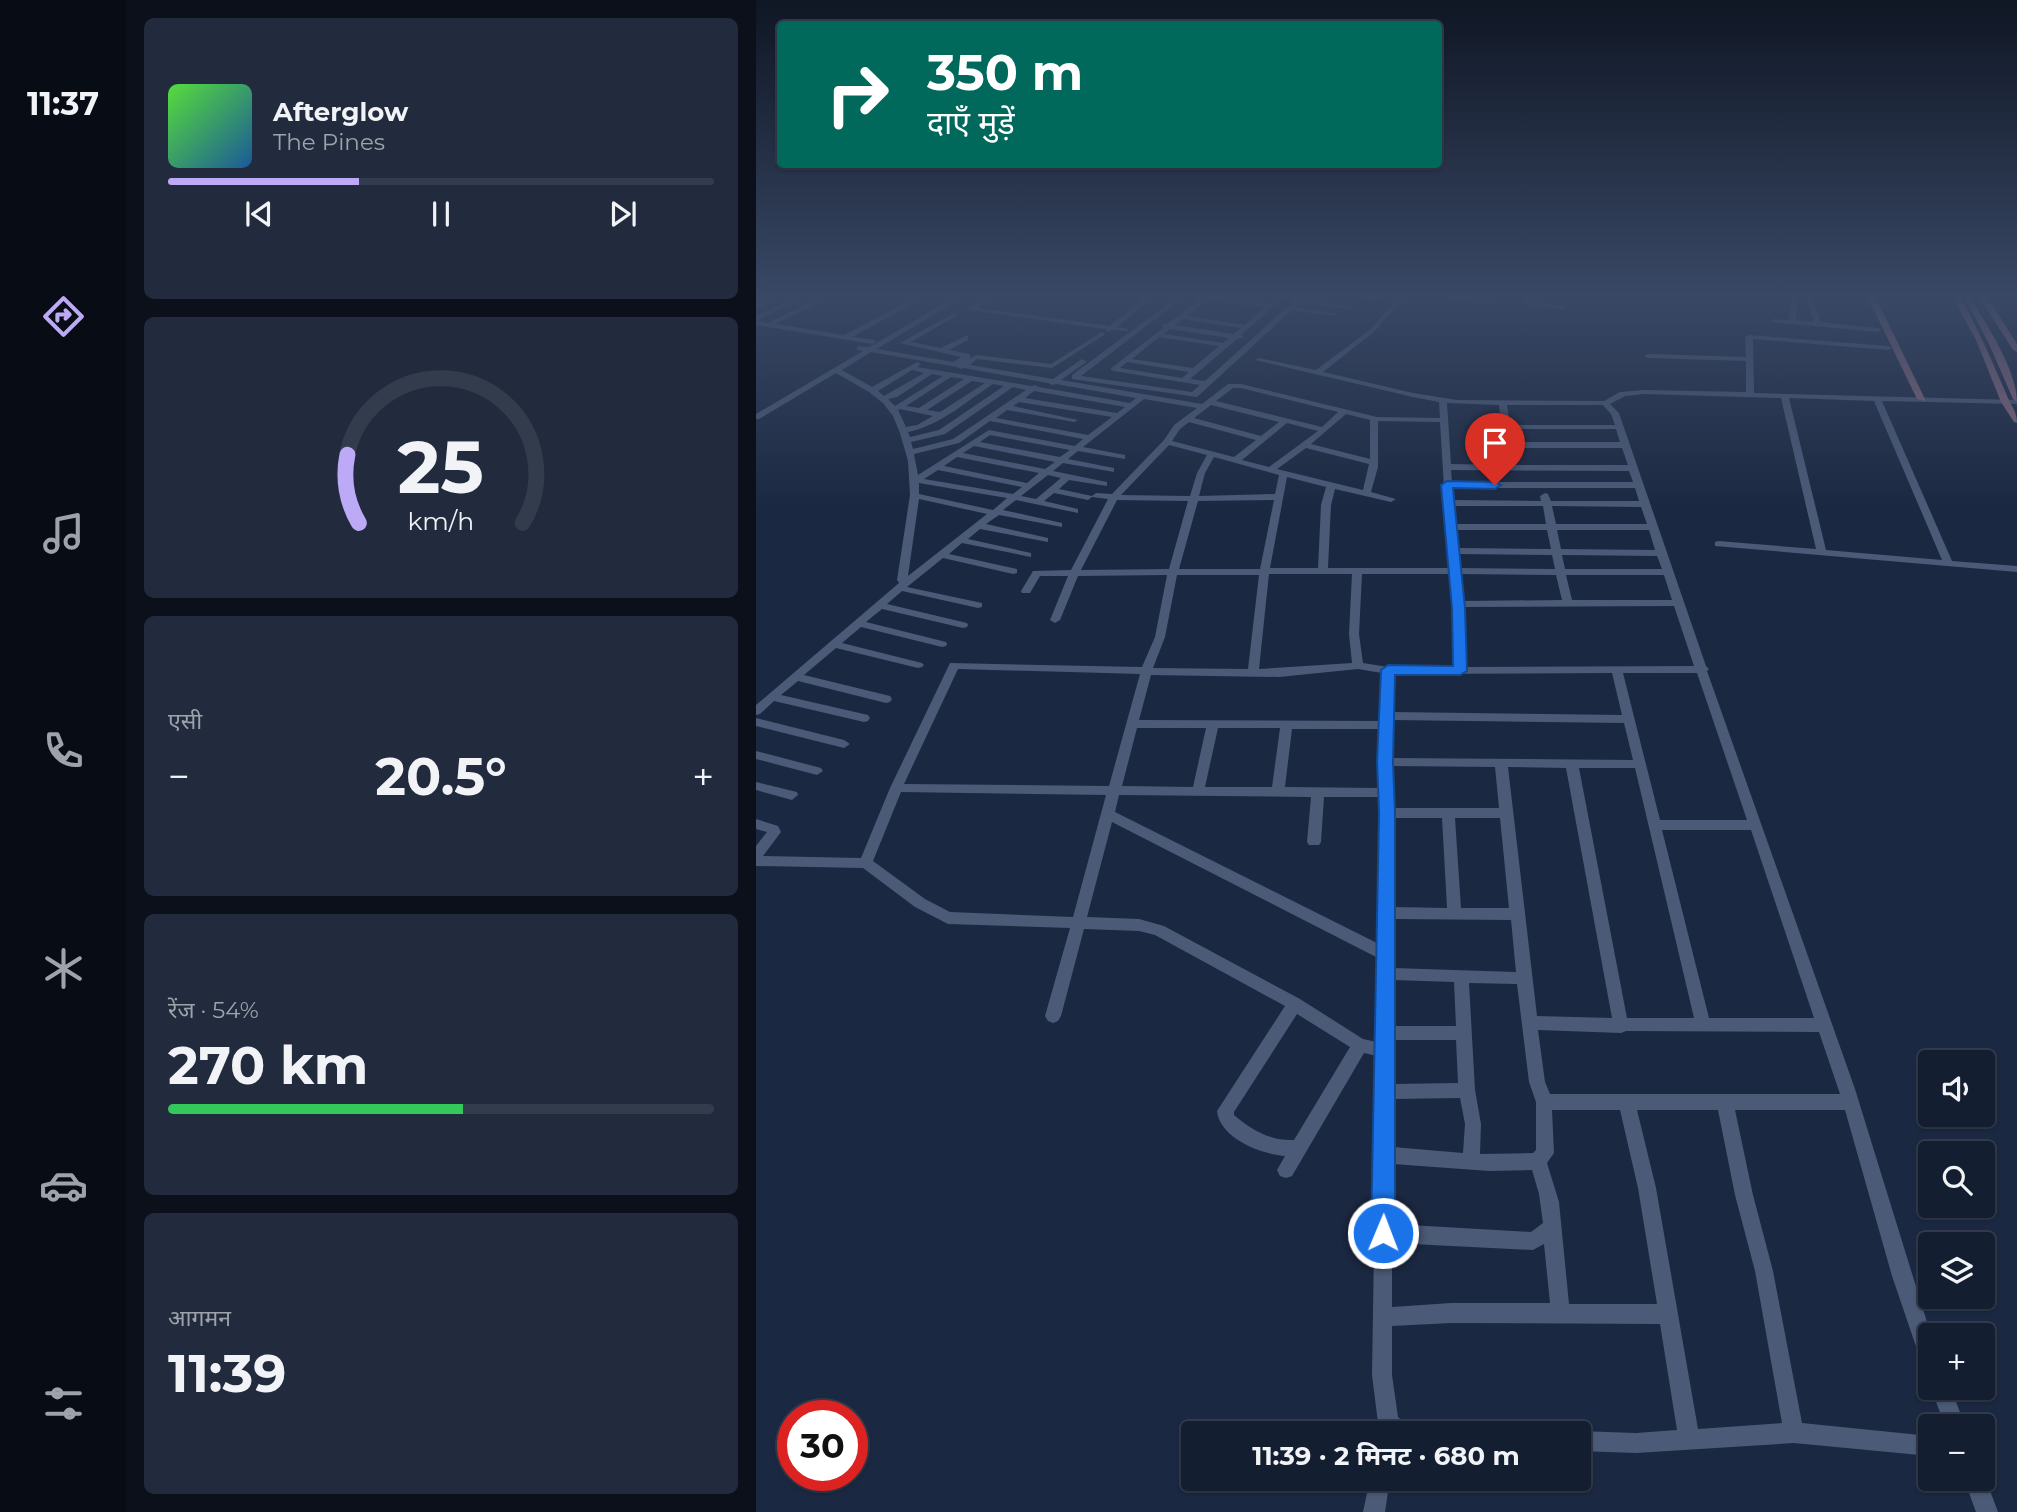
<!DOCTYPE html>
<html lang="hi">
<head>
<meta charset="utf-8">
<style>
  :root { --surface:#141e31; --page:#212b3d; --text:#f1f3f6; --muted:#9da2ab; --line:#333c4d; --accent:#bcaaf6 }
  body { margin:0; font-family:Montserrat,"Noto Sans Devanagari",sans-serif; background:var(--page); color:var(--text); height:100vh; display:flex; flex-direction:column; font-size:26px; white-space:nowrap }
  * { box-sizing:border-box; margin:0 }
  p { font-size:23px; color:var(--muted) }
  .icon { flex:none; width:38px; height:38px; fill:none; stroke:currentColor; stroke-width:2; stroke-linecap:round; stroke-linejoin:round }
  .map { position:relative; flex:1; overflow:hidden }
  .drawer { display:flex; flex-direction:column; gap:18px; padding:18px; background:#0b101b; width:630px }
  .drawer>* { flex:none }
  .banner { position:absolute; left:21px; top:21px; width:665px; height:147px; border-radius:7px; box-shadow:0 2px 5px #0004,0 0 0 2px var(--line); background:#00695c; color:#fff; overflow:hidden }
  .controls { position:absolute; left:1162px; top:1050px; display:grid; gap:14px }
  .controls a { display:grid; place-items:center; width:77px; height:77px; border-radius:7px; background:var(--surface); box-shadow:0 2px 5px #0004,0 0 0 2px var(--line); font-size:35px }
  .speed { position:absolute; left:21px; top:1400px; display:flex; gap:14px; font-size:35px; font-weight:700; text-align:center }
  .speed>* { display:grid; place-content:center; width:91px; height:91px; border-radius:50%; background:var(--surface); box-shadow:0 2px 5px #0004,0 0 0 2px var(--line); line-height:1 }
  .speed .limit { border:10px solid #d22; background:#fff; color:#111 }
  .pin { position:absolute; display:grid; place-items:center; width:60px; height:60px; color:#fff; margin:-72px -30px; border-radius:50% 50% 50% 0; rotate:-45deg; box-shadow:0 0 7px #0007 }
  .pin .icon { rotate:45deg }
  .me { position:absolute; width:77px; margin:-38px; rotate:1deg; stroke-linejoin:round; filter:drop-shadow(0 0 5px #0008) }
  .turn { display:flex; align-items:center; gap:24px; height:147px; padding:0 35px; font-size:32px }
  .turn .icon { width:91px; height:91px; stroke-width:2.5 }
  .turn b { display:block; font-size:49px; line-height:60px }
  .big { font-size:52px; font-weight:700; line-height:1.1 }
  .drawer .tile { flex:1; display:flex; flex-direction:column; justify-content:center; gap:10px; min-width:0; padding:0 24px; border-radius:10px; background:var(--page) }
  .drawer .dial { align-items:center; gap:0 }
  .dial svg { height:182px; overflow:visible; fill:none; stroke:var(--line); stroke-width:7; stroke-linecap:round; text-anchor:middle }
  .dial text { fill:var(--text); stroke:none }
  .song { display:flex; align-items:center; gap:21px }
  .cover { width:84px; height:84px; border-radius:10px; background:linear-gradient(135deg,hsl(110 70% 55%),hsl(210 70% 35%)) }
  .played { height:7px; border-radius:4px; background:linear-gradient(90deg,var(--accent) 35%,var(--line) 35%) }
  .keys { display:flex; justify-content:space-around; direction:ltr }
  .heat { display:flex; justify-content:space-between; align-items:center; font-size:38px; direction:ltr }
  .charge { height:10px; border-radius:5px; background:linear-gradient(90deg,#34c759 54%,var(--line) 0) }
  .trip { position:absolute; left:425px; top:1421px; width:410px; height:70px; border-radius:7px; background:var(--surface); box-shadow:0 2px 5px #0004,0 0 0 2px var(--line); font-weight:700; line-height:70px; text-align:center }
  main { display:flex; flex:1; min-height:0 }
  .menu { display:flex; flex-direction:column; width:126px; justify-content:space-around; align-items:center; background:#080c14; color:var(--muted) }
  .menu .icon { width:49px; height:49px }
  .menu .current { color:var(--accent) }
  .menu b { font-size:32px; color:var(--text) }
  .map>svg:first-child { display:block }
</style>
</head>
<body>
<main>
<nav class="menu">
<b>11:37</b>
<svg class="icon current" aria-label="directions" viewBox="0 0 24 24"><path d="M12 3l9 9-9 9-9-9zM9 14v-3h6M13 9l2 2-2 2"/></svg>
<svg class="icon" aria-label="music" viewBox="0 0 24 24"><path d="M9 18V5l10-2v13"/><circle cx="6" cy="18" r="3"/><circle cx="16" cy="16" r="3"/></svg>
<svg class="icon" aria-label="phone" viewBox="0 0 24 24"><path d="M5 4h4l2 5-3 2q2 4 5 5l2-3 5 2v4C11 20 4 13 5 4z"/></svg>
<svg class="icon" aria-label="climate" viewBox="0 0 24 24"><path d="M12 3v18M4 7l16 10M4 17L20 7"/></svg>
<svg class="icon" aria-label="car" viewBox="0 0 24 24"><path d="M5 17H2v-5l4-1 3-4h7l3 4 3 1v5h-3M9 17h6M6 11h13"/><circle cx="7" cy="17" r="2"/><circle cx="17" cy="17" r="2"/></svg>
<svg class="icon" aria-label="filters" viewBox="0 0 24 24"><path d="M4 7h16M4 17h16"/><circle cx="9" cy="7" r="2"/><circle cx="15" cy="17" r="2"/></svg>
</nav>
<section class="drawer">
<div class="tile">
<div class="song"><i class="cover"></i><div><b>Afterglow</b><p>The Pines</p></div></div>
<div class="played"></div>
<div class="keys"><svg class="icon" aria-label="previous" viewBox="0 0 24 24"><path d="M18 5L8 12l10 7zM5 5v14"/></svg><svg class="icon" aria-label="pause" viewBox="0 0 24 24"><path d="M8 5v14M16 5v14"/></svg><svg class="icon" aria-label="next" viewBox="0 0 24 24"><path d="M6 5l10 7-10 7zM19 5v14"/></svg></div>
</div>
<div class="tile dial"><svg viewBox="0 0 100 80">
<path d="M14 69A42 42 0 1 1 86 69"/>
<path d="M14 69A42 42 0 0 1 9 39" stroke="#bcaaf6"/>
<text x="50" y="56" font-size="32" font-weight="700">25</text>
<text x="50" y="72" font-size="11">km/h</text>
</svg></div>
<div class="tile"><p>एसी</p>
<div class="heat"><a>−</a><b class="big">20.5°</b><a>+</a></div>
</div>
<div class="tile"><p>रेंज · 54%</p><b class="big">270 km</b><div class="charge"></div></div>
<div class="tile"><p>आगमन</p><b class="big">11:39</b></div>
</section>
<div class="map">
<svg width="1261" height="1512" viewBox="0 0 1261 1512">
  <rect width="100%" height="100%" fill="#1b2841"/>
  <g fill="none" stroke-linecap="round" stroke-linejoin="round">
    <!-- minor -->
    <g fill="#4b5a76" fill-rule="evenodd">
      <polygon points="14,298 22,298 0,309 0,304"/>
      <polygon points="39,298 47,298 0,321 12,323 63,298 71,298 20,324 88,335 159,298 167,298 96,337 119,340 120,342 116,344 0,325 0,316"/>
      <path d="M198 298H205L121 349 197 362 205 357 144 343 198 313 201 315 200 316 155 342 185 348 209 336H212V340L193 350 214 354V358L205 363 220 355 295 364 346 332 348 333V335L296 368 221 359 214 365 297 379 326 359 330 361 329 363 305 380 446 404 472 384H485L621 417 684 418 683 402 657 397 499 360 503 358 560 370 615 329 638 302 643 300V298H649L648 302 642 304 619 331 567 372 657 393 701 400 848 401 864 392 888 390 990 392V361L892 358 888 356 892 354 990 357 989 337 993 335 1132 346 1136 348 1132 350 997 339 998 393 1261 400V404L1126 401 1196 561 1261 566V572L959 546V542L962 541 1060 549 1025 398 888 394 869 396 854 404 863 413 950 666 953 669 951 671 1099 1089 1175 1335 1174 1370 1167 1367 1136 1276 1089 1110H979L997 1195 1017 1271 1046 1423 1174 1436V1456L1038 1443 880 1453 822 1451V1433H816L822 1431 880 1433 921 1430 904 1324 695 1323 636 1326V1375L642 1417 652 1426 655 1433C641 1434 628 1438 622 1423L616 1375 621 1056 608 1053 536 1176 530 1178 524 1176 521 1170 529 1156C504 1154 464 1138 461 1111L529 1006 399 935 383 931 328 929 305 1016 302 1021 297 1023 292 1021 289 1016 314 928 192 924 159 907 107 868 0 866V846L11 832 0 829V819L22 826 25 832 7 856 105 858 134 788 194 663 386 667 399 637 411 575 322 576 304 620 299 623 294 620 312 576H284L274 593H266L265 591 277 571 315 570 352 499 336 497 332 500 298 493 288 501 322 509V513L260 500 247 510 306 523V527L243 515 230 524 292 538V542L224 529 212 539 275 553V557L206 543 193 554 261 569V573L257 574 187 558 151 587 226 603V607L222 608 146 591 131 604 211 623 212 625 211 627 207 628 126 609 110 622 190 642 191 644 190 646 186 647 105 627 86 643 166 663 168 665 166 667 162 668 80 648 48 675 134 696 136 699 134 702 130 703 42 681 25 695 112 715 114 718 112 721 108 722 18 701 4 714 0 715V705L143 583 141 580 154 495 152 461 144 433 137 416 127 403 113 392 80 373 3 419H0V414L107 351 101 350V346L113 347ZM115 352 201 367 205 369 208 368 292 383 296 385 300 384 380 398 374 403 283 387 279 385 275 386 161 367 165 364 161 362 116 387 86 370ZM156 370 168 373 128 396 122 391ZM176 374 187 376 139 406 132 399 141 397ZM195 377 208 379 163 408 150 406ZM216 381 229 383 184 412 171 410ZM237 384 248 386 183 430 154 437 152 432C183 426 211 401 237 384ZM257 387 270 390 197 439 157 449 155 442 189 434ZM477 388H485L582 412 566 427 460 401ZM278 391 369 407 361 413 269 398ZM1033 398 1118 401 1186 560 1070 550ZM388 399 441 408 418 425 408 440 356 494 340 493 336 496 303 489 313 480 351 486V482L297 471 307 463 358 472V468L312 459 322 451 369 459V455L327 447ZM263 402 356 417 332 435 240 418 251 410 318 422 322 420 257 406ZM691 403 743 405 750 465 695 464ZM455 405 523 422 505 436 438 418ZM751 405H847L855 414 859 425H754ZM144 409 177 416 161 425 150 427 142 410ZM590 414 614 420V459L555 444ZM234 421 327 439 319 446 233 430 162 475 158 454 203 443ZM622 421 684 422 693 568H572L575 505 579 489 635 502 640 499 615 492 622 467ZM433 422 500 440 478 457 416 441 424 429ZM531 423 562 431 513 467 486 460ZM754 429H860L864 442H756ZM234 435 314 450 304 457 224 442ZM413 445 451 455 441 473 434 496 365 495ZM218 446 299 462 289 469 207 453ZM550 448 613 464 607 490 521 469ZM757 448H866L872 465H759ZM201 457 283 473 271 483 188 466ZM458 457 523 475 519 494 443 496 449 473ZM182 470 266 487 257 494 168 479ZM695 470 873 471 877 482H696ZM292 475 305 478 280 499 265 496ZM531 477 570 487 565 505 562 568H514ZM163 483 239 496 251 498 237 510 163 494ZM697 488H879L883 501H795L792 494 789 493 784 496 785 501 698 500ZM163 499 231 514 152 576ZM361 500 432 501 413 569 325 570ZM518 500 504 569H423L442 501ZM698 506H787L790 524H700ZM796 506 885 507 891 524H800ZM700 530H791L795 549 702 548ZM801 530H893L899 550 805 549ZM702 554 796 555 799 569 703 568ZM806 555 901 556 906 569H809ZM513 574H596L593 634 596 663 503 669ZM606 574H694L698 667H632L607 663 603 634ZM704 574 800 575 806 600 706 601ZM421 575H503L492 669 397 668 409 637ZM810 575H908L916 600H816ZM918 606 938 666 709 667 706 607ZM202 669 384 674 353 786 148 784ZM602 669 626 673 624 721 383 720 395 675 523 677ZM856 673 866 715 636 712 637 674ZM867 673H941L991 820H904ZM636 720 868 723 877 760 635 758ZM381 728H450L437 787 366 786ZM462 728H524L516 787H449ZM536 729H624V788L529 787ZM635 766 739 767 743 808H637ZM752 767 810 768 856 1018 781 1016ZM823 768H879L938 1018H871ZM145 792 350 795 317 917 194 912 169 899 117 861ZM363 795 555 797 551 842 553 845H563L565 842 568 797H624L623 944 359 812ZM637 818H686L691 908 637 907ZM699 818H744L753 908H705ZM356 822 622 958 621 974V1042L607 1039 544 999 408 926 383 919 331 917ZM906 830H995L1058 1018H953ZM637 919 755 920 760 972 637 968ZM637 980 698 982 700 1026H637ZM713 983 761 984 773 1082 780 1102V1150L777 1153 724 1154 725 1124 719 1090ZM541 1014 594 1047 538 1140C514 1141 496 1130 478 1115V1112ZM782 1030 865 1033 870 1031 1063 1032 1084 1094H794L789 1082ZM637 1040H700L702 1083 637 1084ZM704 1098 709 1124 707 1153 637 1147V1099ZM796 1110H864L882 1188 901 1304H813L803 1202 791 1163 798 1153ZM881 1110H962L979 1195 999 1271 1026 1423 942 1429 900 1188ZM637 1164 733 1171 776 1170 783 1194 787 1223 775 1232 636 1224ZM636 1243 777 1250 788 1244 794 1303H695L636 1307Z"/>
      <polygon points="229,298 236,298 221,308 353,326 390,298 397,298 361,327 372,329 372,331 356,330 352,332 349,329 206,309 213,307"/>
      <path d="M420 298H427L325 376 436 392 444 385 358 371 354 369 407 328 406 325 411 324 446 298H469L513 304 520 298H527L485 335 488 337 486 338 481 339 434 379 449 381 538 301 535 300 534 298 597 307 594 309 545 302 539 307 581 314 578 316 536 310 441 397 316 379V375ZM452 299 509 307 489 325 431 316ZM427 319 485 328 478 334 419 325ZM414 329 473 338 467 343 408 334ZM403 337 463 346 437 368 376 359ZM371 362 433 372 426 378 364 368Z"/>
      <polygon points="604,298 622,298 622,299 619,301"/>
      <polygon points="692,298 736,298 732,303 695,300"/>
      <polygon points="768,298 774,298 774,301 809,307 806,309 772,305 767,302"/>
      <polygon points="1036,298 1042,298 1040,320 1058,322 1050,298 1056,298 1065,322 1122,328 1125,330 1122,332 1015,322 1014,321 1017,319 1033,320"/>
      <polygon points="0,718 88,740 94,744 88,748 0,726"/>
      <polygon points="0,751 65,768 67,771 61,775 0,759"/>
      <polygon points="0,782 41,792 42,795 36,800 0,790"/>
      <polygon points="1175,1388 1195,1388 1209,1426 1189,1426"/>
      <polygon points="1227,1472 1242,1512 1220,1512 1208,1479 1227,1479"/>
      <polygon points="614,1479 634,1479 629,1512 607,1512"/>
    </g>
    <!-- major -->
    <g fill="#8e697e" fill-rule="evenodd">
      <polygon points="1112,298 1120,298 1169,399 1168,401 1161,399"/>
      <path d="M1197 298H1205C1223 331 1237 363 1252 398 1256 407 1261 412 1261 423L1258 422 1245 402 1220 340Z"/>
      <path d="M1209 298H1215C1231 326 1261 370 1261 402L1257 399 1233 344Z"/>
      <polygon points="1224,298 1232,298 1261,344 1261,352 1257,350"/>
    </g>
  </g>
  <!-- sky -->
  <linearGradient id="sky" x2="0" y2="1"><stop stop-color="#0f1624"/><stop offset="0.58" stop-color="#394865"/><stop offset="1" stop-color="#394865" stop-opacity="0"/></linearGradient>
  <rect width="1261" height="510" fill="url(#sky)"/>
  <!-- route -->
  <polygon fill="#1a73e8" stroke="#114b97" stroke-width="2" points="691,481 739,482 745,485 739,489 697,488 709,608 711,671 704,675 639,675 637,762 639,813 639,1233 635,1241 627,1245 619,1241 615,1233 623,813 621,762 625,670 632,665 697,666 696,608 685,485"/>
</svg>
<div class="controls">
<a><svg class="icon" aria-label="sound" viewBox="0 0 24 24"><path d="M4 9h4l5-4v14l-5-4H4zM17 9q2 3 0 6"/></svg></a>
<a><svg class="icon" aria-label="search" viewBox="0 0 24 24"><circle cx="10" cy="10" r="6"/><path d="M15 15l6 6"/></svg></a>
<a><svg class="icon" aria-label="layers" viewBox="0 0 24 24"><path d="M12 4l9 5-9 5-9-5zM3 14l9 5 9-5"/></svg></a>
<a>+</a>
<a>−</a>
</div>
<div class="speed"><div class="limit">30</div></div>
<div class="pin" style="left:739px;top:485px;background:#d93025"><svg class="icon" aria-label="arrive" viewBox="0 0 24 24"><path d="M6 21V4h12l-3 4 3 4H6"/></svg></div>
<svg class="me" style="left:627px;top:1233px" viewBox="-20 -20 40 40"><circle r="17" fill="#1a73e8" stroke="#fff" stroke-width="3"/><path d="M0-11L8 9 0 5-8 9z" fill="#fff"/></svg>
<div class="trip">11:39 · 2 मिनट · 680 m</div>
<div class="banner">
<div class="turn"><svg class="icon" aria-label="right" viewBox="0 0 24 24"><path d="M7 20v-9h11M14 6l5 5-5 5"/></svg><div><b>350 m</b>दाएँ मुड़ें</div></div>
</div>
</div>
</main>
</body>
</html>
